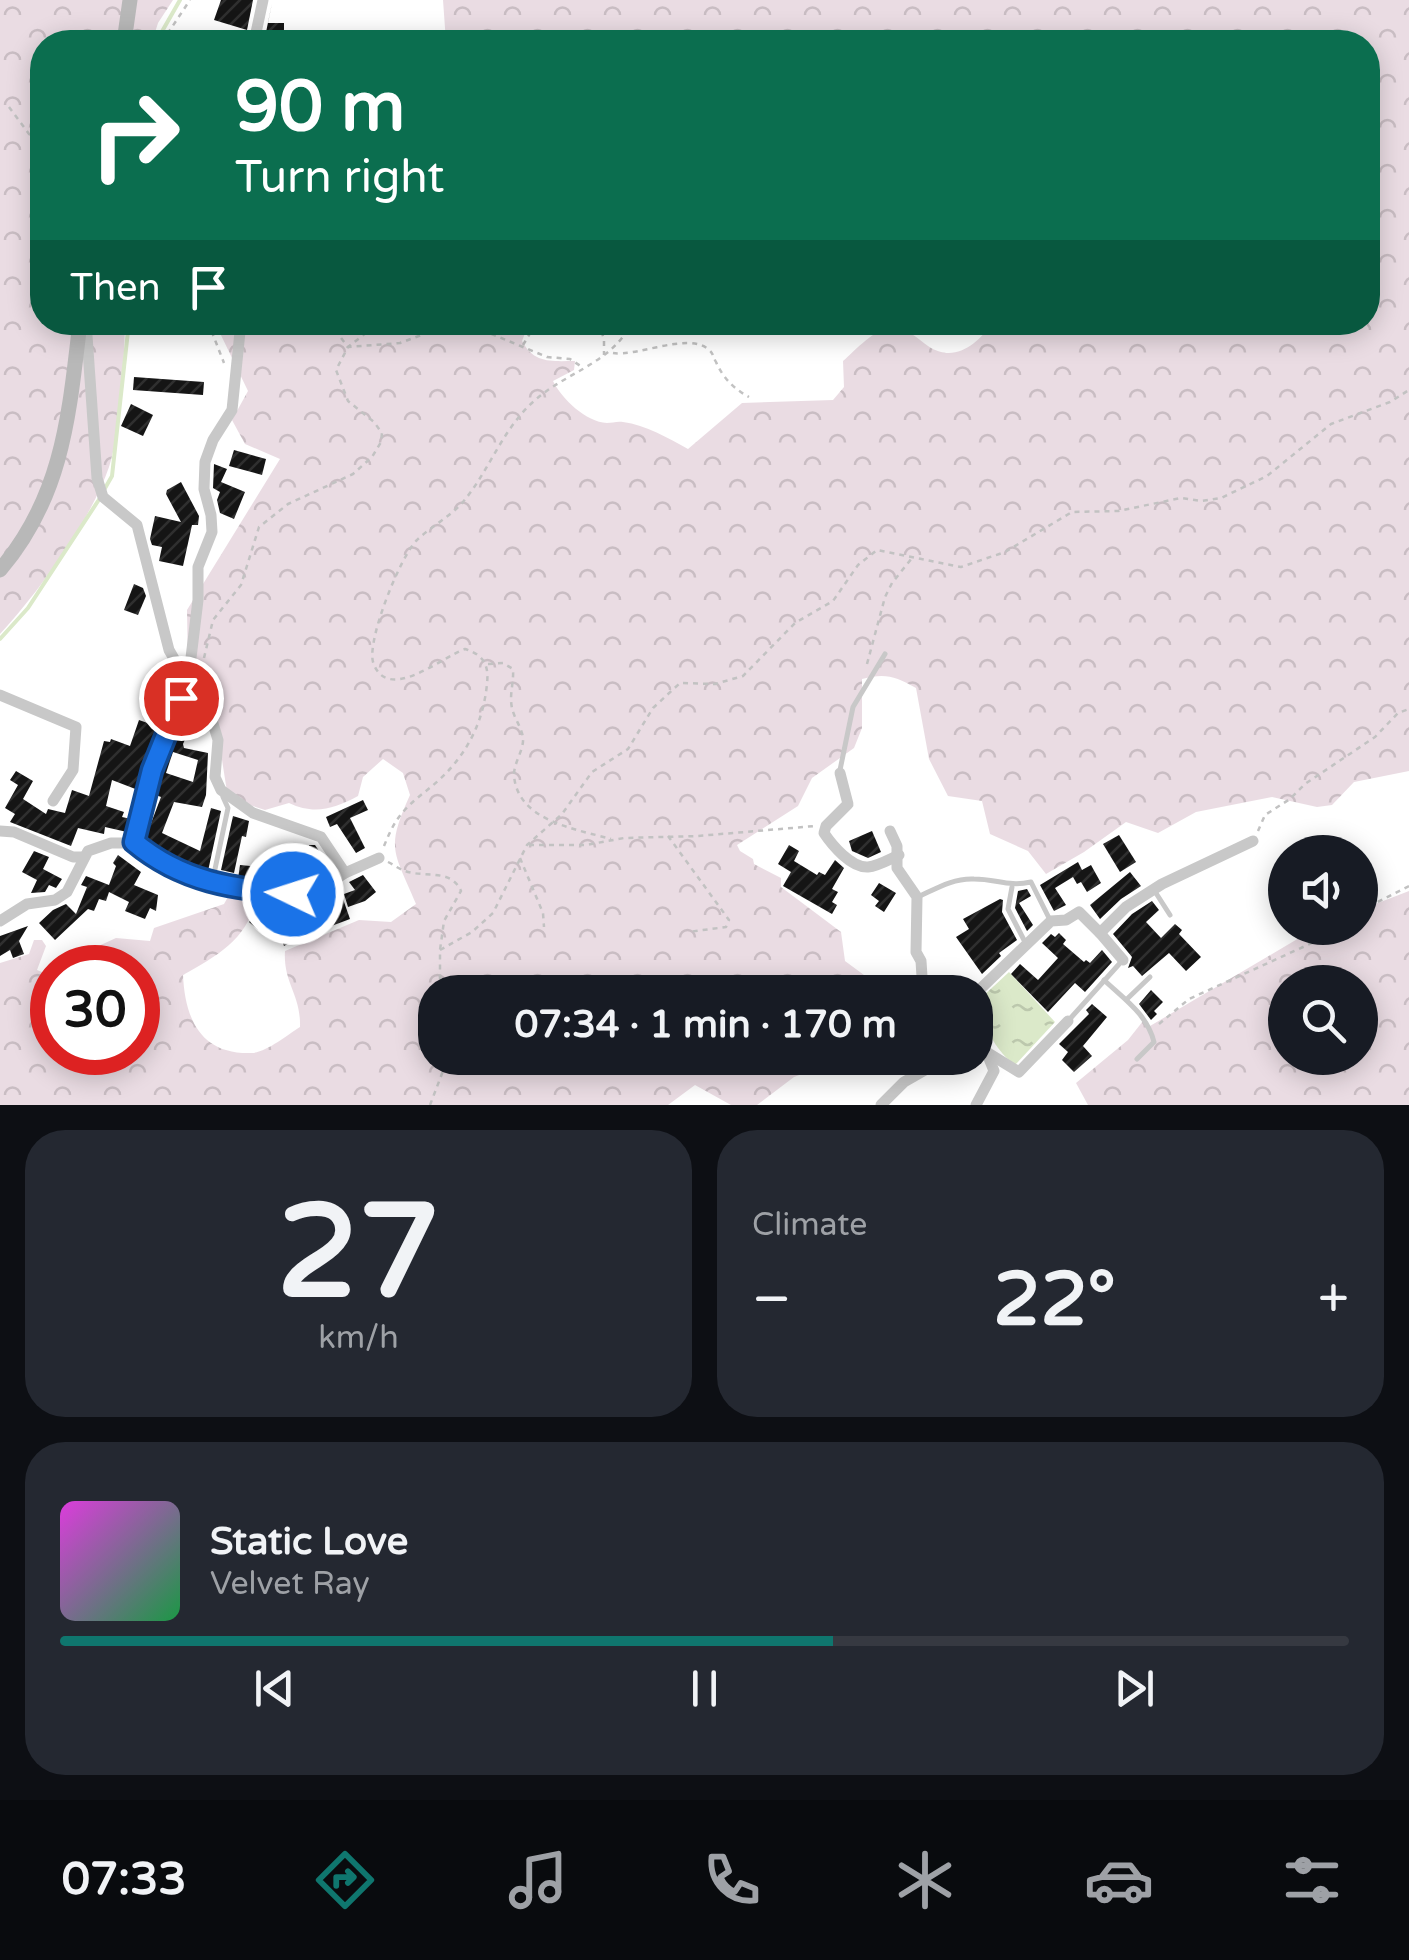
<!DOCTYPE html>
<html lang="en">
<head>
<meta charset="utf-8">
<style>
  :root { --surface:#171b24; --page:#242831; --text:#f1f3f6; --muted:#9ea1a6; --line:#363941; --accent:#0f766e }
  body { margin:0; font-family:"Varela Round",sans-serif; background:var(--page); color:var(--text); height:100vh; display:flex; flex-direction:column; font-size:38px; white-space:nowrap }
  * { box-sizing:border-box; margin:0 }
  p { font-size:32px; color:var(--muted) }
  .icon { flex:none; width:55px; height:55px; fill:none; stroke:currentColor; stroke-width:2; stroke-linecap:round; stroke-linejoin:round }
  .map { position:relative; height:1105px; overflow:hidden }
  .details { display:flex; flex-direction:column; gap:25px; padding:25px; background:#0d0f14; flex:1 }
  .details>* { flex:none }
  .guide { position:absolute; left:30px; top:30px; width:1350px; height:305px; border-radius:40px; box-shadow:0 5px 25px #0003; background:#0b6e4f; color:#fff; overflow:hidden }
  .buttons { position:absolute; left:1268px; top:835px; display:grid; gap:20px }
  .buttons a { display:grid; place-items:center; width:110px; height:110px; border-radius:50%; background:var(--surface); box-shadow:0 5px 25px #0003; font-size:50px }
  .speed { position:absolute; left:30px; top:945px; display:flex; gap:20px; font-size:50px; font-weight:700; text-align:center }
  .speed>* { display:grid; place-content:center; width:130px; height:130px; border-radius:50%; background:var(--surface); box-shadow:0 5px 25px #0003; line-height:1 }
  .speed .limit { border:15px solid #d22; background:#fff; color:#111 }
  .pin { position:absolute; display:grid; place-items:center; width:85px; height:85px; color:#fff; margin:-42px; border:5px solid #fff; border-radius:50%; box-shadow:0 2px 10px #0007 }
  .me { position:absolute; width:110px; margin:-55px; rotate:274deg; stroke-linejoin:round; filter:drop-shadow(0 0 8px #0008) }
  .turn { display:flex; align-items:center; gap:35px; height:210px; padding:0 40px; font-size:45px }
  .turn .icon { width:130px; height:130px; stroke-width:2.5 }
  .turn b { display:block; font-size:70px; line-height:85px }
  .then { display:flex; align-items:center; height:95px; padding:0 40px; background:#0003; gap:20px; font-size:38px }
  .big { font-size:75px; font-weight:700; line-height:1.1 }
  .details .widget { flex:1; display:flex; flex-direction:column; justify-content:center; gap:15px; min-width:0; padding:0 35px; border-radius:40px; background:var(--page) }
  .details .dial { align-items:center; gap:0 }
  .dial b { font-size:130px; line-height:1 }
  .song { display:flex; align-items:center; gap:30px }
  .cover { width:120px; height:120px; border-radius:15px; background:linear-gradient(135deg,hsl(300 70% 55%),hsl(140 70% 35%)) }
  .played { height:10px; border-radius:5px; background:linear-gradient(90deg,var(--accent) 60%,var(--line) 60%) }
  .keys { display:flex; justify-content:space-around; direction:ltr }
  .heat { display:flex; justify-content:space-between; align-items:center; font-size:55px; direction:ltr }
  .details .tiles { flex:1; display:grid; gap:25px; grid-template-columns:1fr 1fr }
  .widget:last-child { grid-column:span 2 }
  .trip { position:absolute; left:418px; top:975px; width:575px; height:100px; border-radius:40px; background:var(--surface); box-shadow:0 5px 25px #0003; font-weight:700; line-height:100px; text-align:center }
  .tab-bar { display:flex; height:160px; justify-content:space-around; align-items:center; background:#090b0e; color:var(--muted) }
  .tab-bar .icon { width:70px; height:70px }
  .tab-bar .selected { color:var(--accent) }
  .tab-bar b { font-size:45px; color:var(--text) }
  .map>svg:first-child { display:block }
</style>
</head>
<body>
<div class="map">
<svg width="1409" height="1105" viewBox="0 0 1409 1105">
  <defs>
    <pattern id="forest-crowns" width="20" height="18" patternUnits="userSpaceOnUse" patternTransform="scale(2.5)"><rect width="20" height="18" fill="#eadce3"/><path d="M2 6a3 3 0 1 1 6 0M12 15a3 3 0 1 1 6 0" fill="none" stroke="#c9bdc3"/></pattern>
    <pattern id="water-ripples" width="26" height="14" patternUnits="userSpaceOnUse" patternTransform="scale(2.5)"><rect width="26" height="14" fill="#dbe9c9"/><path d="M2 4q2-2 4 0t4 0M15 11q2-2 4 0t4 0" fill="none" stroke="#bcc8ad"/></pattern>
    <pattern id="building-hatch" width="6" height="6" patternUnits="userSpaceOnUse" patternTransform="scale(2.5)"><rect width="6" height="6" fill="#151515"/><path d="M-1 1l2-2M0 6l6-6M5 7l2-2" fill="none" stroke="#2f2f2f"/></pattern>
  </defs>
  <rect width="100%" height="100%" fill="#fff"/>
  <!-- forest -->
  <g fill="url(#forest-crowns)" fill-rule="evenodd">
    <path d="M0 0H173L158 23 152 42H42V322L125 323C124 362 121 431 109 467 91 520 38 593 0 634Z"/>
    <path d="M443 0H1409V771L1354 782 1332 805 1317 807 1272 797 1196 812 1158 833 1126 822 1084 852 1046 874 1028 851 990 834 982 801 948 796 929 759 916 688C895 676 885 673 862 679V728L854 748 812 778 798 806 737 845 740 851 753 859 754 864 781 878V887L841 932 845 961 887 992H435V1058H823L820 1067 794 1077 757 1105H731L695 1085 668 1105H0V963L29 954 34 940H42L46 946 37 970 49 975 52 970V1052H138V968L54 967 57 965 116 938 150 941 154 928 224 904 229 895 257 897C247 940 218 955 183 975 185 1018 200 1055 252 1053 267 1052 287 1035 300 1027 301 994 283 983 285 951L359 920 391 922 416 904C394 851 385 850 410 795L403 773 383 759 363 777 358 796C334 809 314 815 289 803L265 810 228 798 211 690 188 671 187 610 280 459 245 444 232 420 248 391 218 329V323H529L522 341C534 364 552 361 575 361L574 370 553 381C562 399 586 422 607 423 612 423 617 421 623 422 646 425 668 438 688 449L742 403 833 400 844 387 843 361C856 350 875 327 894 328 908 328 918 339 928 346 954 364 978 344 992 323L1368 322V42H446Z"/>
    <path d="M1409 891V1105H1088L1076 1083 1128 1040 1143 1021 1150 1026 1316 928H1360V910ZM1285 982H1360V1058H1285Z"/>
  </g>
  <!-- water -->
  <path fill="url(#water-ripples)" d="M1009 972 1055 1022 1015 1065C998 1054 977 1019 980 999Z"/>
  <g fill="none" stroke-linecap="round" stroke-linejoin="round">
    <!-- stream -->
    <g stroke="#dbe9c9" stroke-width="4">
      <polyline points="156,42 180,0"/>
      <polyline points="104,490 112,476 129,322"/>
      <polyline points="0,639 28,608 100,498"/>
    </g>
  </g>
  <!-- building -->
  <g fill="url(#building-hatch)" fill-rule="evenodd">
    <polygon points="221,0 253,0 247,30 214,20"/>
    <polygon points="272,3 268,23 284,23 284,42 264,42"/>
    <polygon points="134,377 204,382 203,395 133,390"/>
    <polygon points="131,404 153,415 143,436 121,426"/>
    <polygon points="234,450 266,459 262,475 229,466"/>
    <polygon points="214,464 227,469 221,482 245,492 234,519 220,513 217,500 220,492 213,488"/>
    <polygon points="181,482 199,516 198,525 192,525 183,566 159,561 162,547 152,545 150,539 155,516 181,522 166,494 167,490"/>
    <polygon points="134,584 143,588 146,596 138,615 124,610"/>
    <path d="M191 696 201 717 196 715 183 744 184 748 208 753 206 795 202 807 174 802 162 833 200 851 211 808 221 811 208 871 185 864 145 839 161 797 156 795 162 773ZM173 752 198 760 193 782 166 773Z"/>
    <polygon points="139,720 156,726 138,790 112,780 106,806 124,812 122,817 131,819 127,832 105,827 104,834 78,828 71,846 10,822 15,814 5,808 18,785 10,780 16,771 33,781 23,799 46,814 48,809 65,813 72,790 89,796 104,741 110,742 111,739 130,746"/>
    <polygon points="363,800 368,810 350,818 365,848 356,853 337,824 330,827 326,817"/>
    <polygon points="233,816 249,821 246,837 242,836 234,873 221,870"/>
    <polygon points="872,831 881,852 868,858 852,851 849,841"/>
    <polygon points="1119,835 1136,862 1120,872 1103,844"/>
    <polygon points="309,845 315,845 323,857 324,876 312,881"/>
    <polygon points="789,845 799,851 794,861 817,875 819,872 825,875 835,860 844,868 832,889 838,892 832,902 837,905 832,914 783,886 791,872 778,864"/>
    <polygon points="34,851 49,857 43,869 62,879 56,888 49,885 45,892 31,893 37,880 22,872"/>
    <polygon points="118,855 141,872 134,885 158,895 156,911 150,908 145,919 125,911 129,902 109,892 106,901 99,899 94,911 88,909 55,940 39,923 53,910 66,904 76,914 87,887 81,885 86,876 109,885 116,866 113,863"/>
    <polygon points="1078,862 1082,870 1091,865 1101,883 1087,892 1081,882 1077,884 1073,877 1055,888 1066,905 1054,911 1040,885"/>
    <polygon points="240,865 260,867 259,882 238,879"/>
    <polygon points="1130,872 1141,886 1121,899 1100,919 1090,905"/>
    <polygon points="363,875 376,892 365,901 348,907 344,894 355,890 349,882"/>
    <polygon points="879,883 896,893 884,912 875,906 879,901 871,895"/>
    <polygon points="1027,889 1031,896 1019,903 1033,925 1027,931 1015,908 1018,891"/>
    <polygon points="343,899 350,919 326,928 319,909"/>
    <polygon points="1000,899 1003,900 1002,912 1017,940 999,953 1001,956 982,974 956,937 969,929 963,919"/>
    <polygon points="1152,901 1159,910 1146,922 1161,938 1175,924 1182,930 1179,934 1201,957 1186,971 1169,953 1142,976 1133,966 1128,968 1132,957 1113,934 1132,914"/>
    <polygon points="268,902 282,903 292,911 299,908 310,932 284,946 272,915 258,930 249,922"/>
    <polygon points="28,926 19,941 24,954 13,958 10,950 0,956 0,936"/>
    <polygon points="1059,933 1066,940 1063,944 1084,962 1086,960 1090,963 1102,950 1112,962 1085,992 1075,983 1048,1012 1011,974 1020,964 1038,980 1058,958 1042,943 1051,934 1055,937"/>
    <polygon points="1151,990 1163,1002 1154,1011 1157,1014 1151,1020 1139,1004"/>
    <polygon points="1092,1004 1107,1017 1083,1046 1092,1056 1074,1072 1062,1060 1068,1052 1059,1044 1089,1014 1086,1010"/>
  </g>
  <g fill="none" stroke-linecap="round" stroke-linejoin="round">
    <!-- path -->
    <g stroke="#c2c2c2" stroke-width="2.5" stroke-dasharray="5 5" stroke-linecap="butt">
      <polyline points="162,42 190,0"/>
      <polyline points="9,107 29,134 42,139"/>
      <polyline points="208,322 224,363"/>
      <polyline points="329,322 348,347 400,343 451,324 470,325 547,357 570,359 582,367"/>
      <polyline points="598,322 604,339 604,355"/>
      <polyline points="523,345 537,322"/>
      <path d="M613 353C637 357 688 332 708 349 714 354 712 355 716 362 723 378 734 389 749 397"/>
      <polyline points="204,658 213,620 241,585 259,527 288,504 353,474 372,457 381,442 382,433 374,422 348,401 336,370 348,347 380,322"/>
      <path d="M488 664 503 663 513 669C514 683 509 695 512 708 514 718 522 728 523 738 524 750 514 762 514 775 517 821 576 829 611 839"/>
      <polyline points="867,664 885,597 892,583 912,558"/>
      <polyline points="1258,831 1265,815 1290,799 1305,784 1375,737 1398,713 1409,709"/>
      <polyline points="668,836 729,920 726,927 688,932"/>
      <polyline points="529,845 586,845 624,838 698,836 815,826"/>
      <path d="M384 846C389 834 394 822 403 812 413 800 427 791 439 780 467 754 483 723 487 684 489 665 484 655 465 649 443 656 387 705 373 662 367 639 400 558 416 541 430 527 450 517 463 502 489 471 502 430 533 402 565 372 612 364 632 322"/>
      <polyline points="520,858 543,913 544,927"/>
      <path d="M388 862C394 865 399 869 405 871 424 878 451 868 461 891L444 921 440 950V992"/>
      <polyline points="1360,911 1409,886"/>
      <polyline points="440,950 472,932 493,913 527,845 562,814 592,772 628,749 653,708 680,683 715,684 743,676 795,623 833,601 858,565 877,550 961,567 1005,552 1072,512 1118,511 1181,498 1202,501 1221,498 1267,476 1331,424 1390,402 1409,390"/>
      <polyline points="1159,1024 1189,999 1314,942 1338,928"/>
      <polyline points="430,1105 448,1058"/>
    </g>
    <!-- lane -->
    <g stroke="#c8c8c8" stroke-width="5">
      <polyline points="840,770 853,707 885,654"/>
      <polyline points="212,883 228,808 223,797"/>
      <polyline points="1012,887 1008,909 1026,944"/>
      <polyline points="1154,890 1170,915"/>
      <path d="M920 896C937 888 954 878 974 879 997 879 1008 887 1031 882L1050 920"/>
      <path d="M1104 980C1124 999 1147 1014 1154 1042L1137 1059"/>
      <polyline points="1127,999 1150,977"/>
      <polyline points="1068,1021 1121,962"/>
    </g>
    <!-- street -->
    <g stroke="#c8c8c8" stroke-width="11">
      <polyline points="254,42 263,0"/>
      <polyline points="86,322 97,478 103,497 137,525 169,650 181,671 205,697 218,740 215,777 221,790 253,813 321,837 345,873"/>
      <polyline points="0,695 76,727 73,770 53,801"/>
      <path d="M840 773 848 804 826 826 824 833C832 845 851 868 868 867 878 866 890 859 899 855"/>
      <polyline points="0,831 14,832 73,857 84,857"/>
      <polyline points="890,831 897,846 897,868 917,897 916,952 921,961 923,992"/>
      <polyline points="134,843 153,770 166,731 176,716 190,666 198,600 198,567 212,532 211,515 204,489 205,462 213,440 232,410 241,322"/>
      <polyline points="0,921 27,904 55,900 67,892 88,851 111,843 134,843 181,872 215,884 248,891 293,894 321,889 345,873 379,858"/>
      <polyline points="1100,933 1123,960"/>
      <polyline points="975,994 1051,921 1066,920 1079,912 1100,933 1126,907 1162,884 1253,841"/>
      <polyline points="975,1030 975,1033"/>
      <polyline points="975,1045 1019,1072 1068,1021"/>
      <polyline points="881,1105 904,1082 946,1058"/>
      <polyline points="976,1105 994,1071 988,1056"/>
    </g>
    <!-- secondary -->
    <g stroke="#b8b8b8" stroke-width="15">
      <polyline points="124,42 130,0"/>
      <path d="M0 570C63 496 69 415 80 322"/>
    </g>
  </g>
  <g fill="none" stroke-linecap="round" stroke-linejoin="round">
    <defs>
      <path id="route" d="M181 698 152 770 134 842C183 883 233 888 293 894"/>
    </defs>
    <!-- route casing -->
    <use href="#route" stroke="#114b97" stroke-width="25"/>
    <!-- route -->
    <use href="#route" stroke="#1a73e8" stroke-width="18"/>
  </g>
</svg>
<div class="buttons">
<a><svg class="icon" aria-label="sound" viewBox="0 0 24 24"><path d="M4 9h4l5-4v14l-5-4H4zM17 9q2 3 0 6"/></svg></a>
<a><svg class="icon" aria-label="search" viewBox="0 0 24 24"><circle cx="10" cy="10" r="6"/><path d="M15 15l6 6"/></svg></a>
</div>
<div class="speed"><div class="limit">30</div></div>
<div class="pin" style="left:181px;top:698px;background:#d93025"><svg class="icon" aria-label="arrive" viewBox="0 0 24 24"><path d="M6 21V4h12l-3 4 3 4H6"/></svg></div>
<svg class="me" style="left:293px;top:894px" viewBox="-20 -20 40 40"><circle r="17" fill="#1a73e8" stroke="#fff" stroke-width="3"/><path d="M0-11L8 9 0 5-8 9z" fill="#fff"/></svg>
<div class="trip">07:34 · 1 min · 170 m</div>
<div class="guide">
<div class="turn"><svg class="icon" aria-label="right" viewBox="0 0 24 24"><path d="M7 20v-9h11M14 6l5 5-5 5"/></svg><div><b>90 m</b>Turn right</div></div>
<div class="then">Then<svg class="icon" aria-label="arrive" viewBox="0 0 24 24"><path d="M6 21V4h12l-3 4 3 4H6"/></svg></div>
</div>
</div>
<section class="details">
<div class="tiles">
<div class="widget dial"><b>27</b><p>km/h</p></div>
<div class="widget"><p>Climate</p>
<div class="heat"><a>−</a><b class="big">22°</b><a>+</a></div>
</div>
<div class="widget">
<div class="song"><i class="cover"></i><div><b>Static Love</b><p>Velvet Ray</p></div></div>
<div class="played"></div>
<div class="keys"><svg class="icon" aria-label="previous" viewBox="0 0 24 24"><path d="M18 5L8 12l10 7zM5 5v14"/></svg><svg class="icon" aria-label="pause" viewBox="0 0 24 24"><path d="M8 5v14M16 5v14"/></svg><svg class="icon" aria-label="next" viewBox="0 0 24 24"><path d="M6 5l10 7-10 7zM19 5v14"/></svg></div>
</div>
</div>
</section>
<nav class="tab-bar">
<b>07:33</b>
<svg class="icon selected" aria-label="directions" viewBox="0 0 24 24"><path d="M12 3l9 9-9 9-9-9zM9 14v-3h6M13 9l2 2-2 2"/></svg>
<svg class="icon" aria-label="music" viewBox="0 0 24 24"><path d="M9 18V5l10-2v13"/><circle cx="6" cy="18" r="3"/><circle cx="16" cy="16" r="3"/></svg>
<svg class="icon" aria-label="phone" viewBox="0 0 24 24"><path d="M5 4h4l2 5-3 2q2 4 5 5l2-3 5 2v4C11 20 4 13 5 4z"/></svg>
<svg class="icon" aria-label="climate" viewBox="0 0 24 24"><path d="M12 3v18M4 7l16 10M4 17L20 7"/></svg>
<svg class="icon" aria-label="car" viewBox="0 0 24 24"><path d="M5 17H2v-5l4-1 3-4h7l3 4 3 1v5h-3M9 17h6M6 11h13"/><circle cx="7" cy="17" r="2"/><circle cx="17" cy="17" r="2"/></svg>
<svg class="icon" aria-label="filters" viewBox="0 0 24 24"><path d="M4 7h16M4 17h16"/><circle cx="9" cy="7" r="2"/><circle cx="15" cy="17" r="2"/></svg>
</nav>
</body>
</html>
